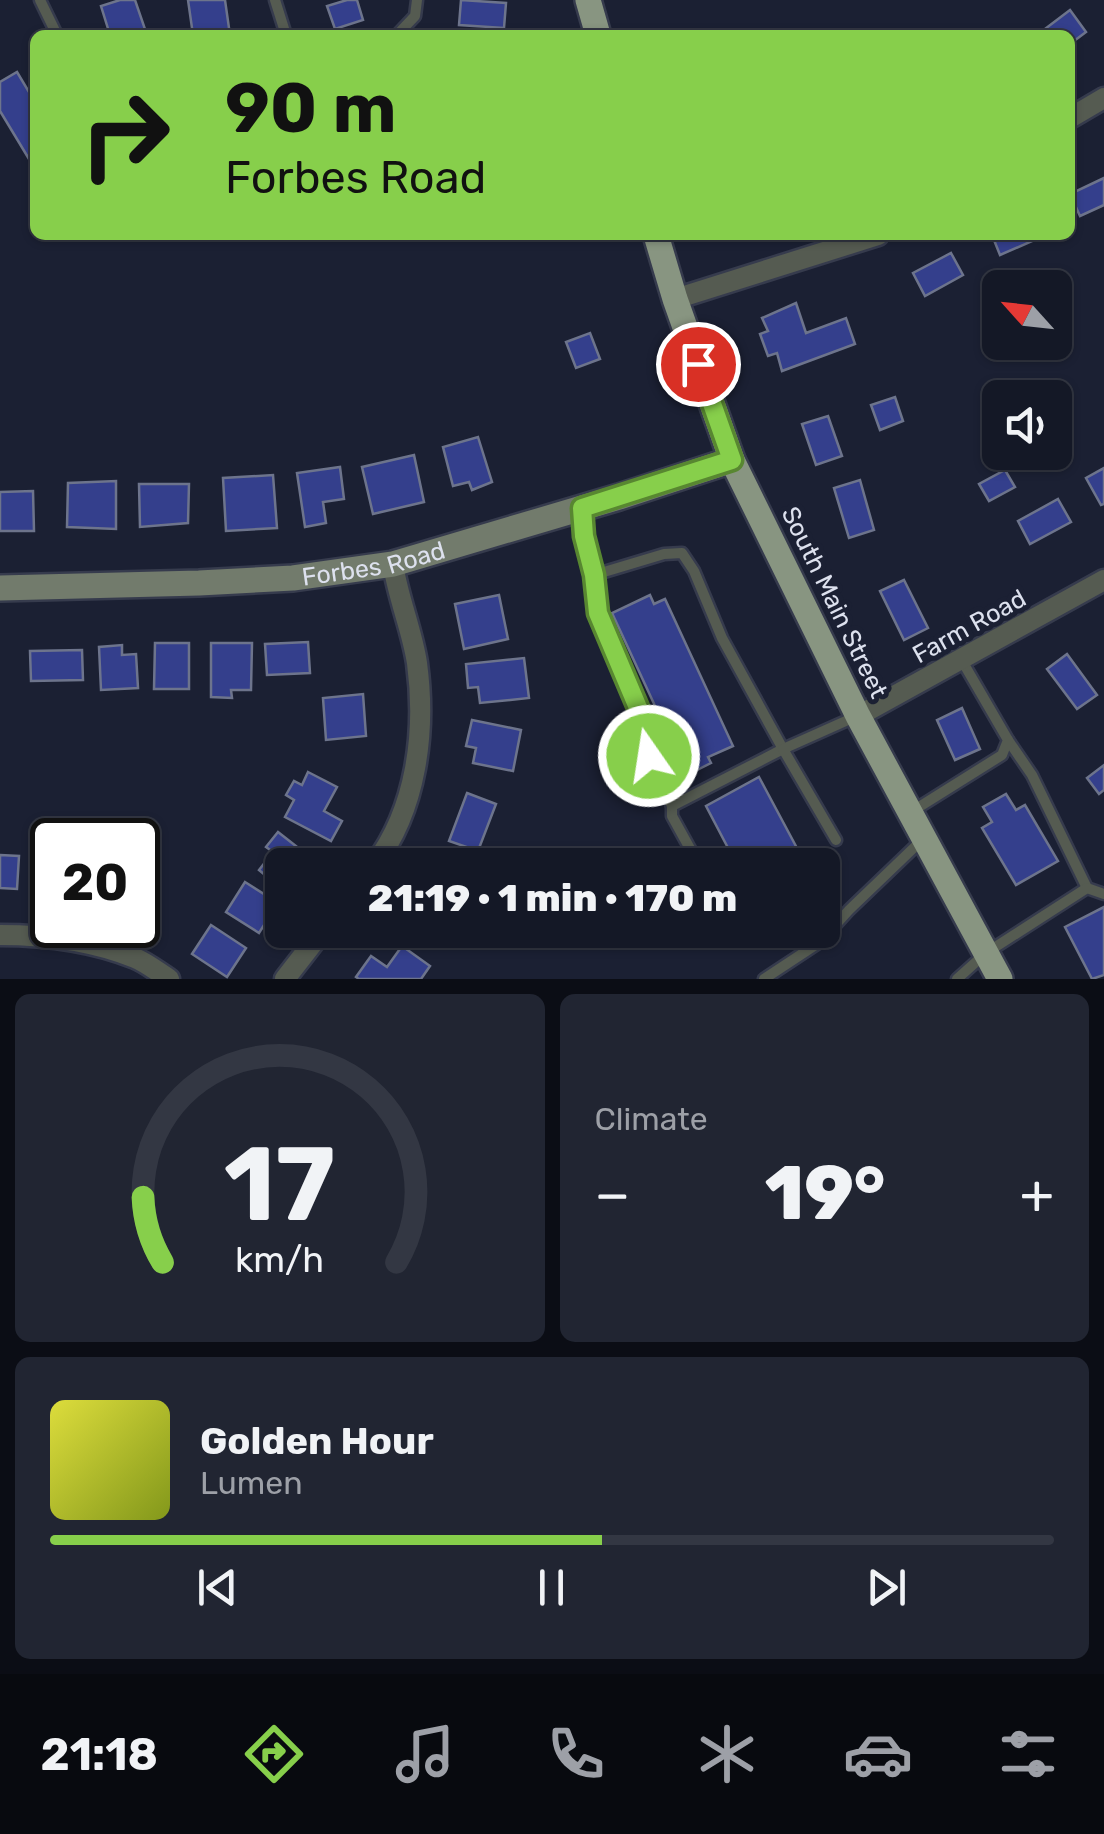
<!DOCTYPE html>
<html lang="en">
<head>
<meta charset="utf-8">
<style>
  :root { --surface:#141826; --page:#212532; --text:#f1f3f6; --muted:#9da0a7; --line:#333743; --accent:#87cf4b }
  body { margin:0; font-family:Rubik,sans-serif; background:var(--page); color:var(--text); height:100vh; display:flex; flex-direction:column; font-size:38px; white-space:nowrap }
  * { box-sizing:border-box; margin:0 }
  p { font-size:32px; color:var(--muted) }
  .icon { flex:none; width:55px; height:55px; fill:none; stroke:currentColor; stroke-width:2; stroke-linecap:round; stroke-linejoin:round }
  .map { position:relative; height:979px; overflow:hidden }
  .side { display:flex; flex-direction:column; gap:15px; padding:15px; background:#0b0d15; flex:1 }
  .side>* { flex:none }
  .banner { position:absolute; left:30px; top:30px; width:1045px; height:210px; border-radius:15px; box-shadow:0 2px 8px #0004,0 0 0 2px var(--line); background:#87cf4b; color:#111; overflow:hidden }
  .needle { width:65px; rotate:297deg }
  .tools { position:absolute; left:982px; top:270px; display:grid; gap:20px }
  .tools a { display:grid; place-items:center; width:90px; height:90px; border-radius:15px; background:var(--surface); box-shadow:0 2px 8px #0004,0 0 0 2px var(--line); font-size:50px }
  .speed { position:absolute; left:30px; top:818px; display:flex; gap:20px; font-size:50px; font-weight:700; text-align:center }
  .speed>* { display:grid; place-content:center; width:130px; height:130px; border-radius:50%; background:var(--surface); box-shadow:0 2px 8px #0004,0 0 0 2px var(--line); line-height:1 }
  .speed .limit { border:5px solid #111; border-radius:15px; background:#fff; color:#111 }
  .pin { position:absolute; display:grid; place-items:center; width:85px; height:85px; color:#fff; margin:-42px; border:5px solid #fff; border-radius:50%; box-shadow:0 2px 10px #0007 }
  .me { position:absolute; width:110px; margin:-55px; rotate:347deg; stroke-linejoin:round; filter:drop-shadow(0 0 8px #0008) }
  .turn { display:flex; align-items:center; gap:35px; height:210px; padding:0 30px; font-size:45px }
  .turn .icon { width:130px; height:130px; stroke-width:2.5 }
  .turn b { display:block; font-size:70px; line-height:85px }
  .big { font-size:75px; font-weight:800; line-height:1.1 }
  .side .widget { flex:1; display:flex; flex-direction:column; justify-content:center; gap:15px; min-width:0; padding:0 35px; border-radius:15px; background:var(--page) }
  .side .dial { align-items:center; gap:0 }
  .dial svg { height:260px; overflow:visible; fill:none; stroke:var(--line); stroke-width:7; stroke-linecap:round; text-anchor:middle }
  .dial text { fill:var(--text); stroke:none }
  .song { display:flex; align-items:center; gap:30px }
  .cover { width:120px; height:120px; border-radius:15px; background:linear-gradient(135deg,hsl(60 70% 55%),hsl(70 70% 35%)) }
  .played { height:10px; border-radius:5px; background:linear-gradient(90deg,var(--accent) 55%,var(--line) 55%) }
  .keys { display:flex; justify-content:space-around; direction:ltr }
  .heat { display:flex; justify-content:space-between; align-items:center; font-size:55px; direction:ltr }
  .side .tiles { flex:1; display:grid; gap:15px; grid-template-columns:1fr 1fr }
  .widget:last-child { grid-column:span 2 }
  .trip { position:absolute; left:265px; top:848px; width:575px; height:100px; border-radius:15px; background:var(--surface); box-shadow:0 2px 8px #0004,0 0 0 2px var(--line); font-weight:800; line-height:100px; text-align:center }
  .dock { display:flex; height:160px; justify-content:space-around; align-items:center; background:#080a0f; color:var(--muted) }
  .dock .icon { width:70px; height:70px }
  .dock .on { color:var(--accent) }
  .dock b { font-size:45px; color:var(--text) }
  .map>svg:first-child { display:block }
</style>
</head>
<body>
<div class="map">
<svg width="1104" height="979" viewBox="0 0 1104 979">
  <rect width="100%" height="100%" fill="#1b2033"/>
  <!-- building -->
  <g fill="#343f8c" stroke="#6d748c" stroke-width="2.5">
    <polygon points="120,0 135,0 147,35 110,35 101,6"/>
    <polygon points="188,0 225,0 230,35 193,35"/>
    <polygon points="347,0 357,0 363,20 335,29 327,6"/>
    <polygon points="461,0 506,3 504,28 459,25"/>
    <polygon points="1070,10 1086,32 1070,44 1070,35 1037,35"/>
    <polygon points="17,72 35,102 35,156 29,159 0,111 0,82"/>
    <polygon points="1104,178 1104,205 1080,216 1070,194"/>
    <polygon points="992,235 1035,235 1037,239 1000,255"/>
    <polygon points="951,253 963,275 925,296 913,273"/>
    <polygon points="796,303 806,333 846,318 855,344 782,371 777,353 768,356 760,334 768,331 762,318"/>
    <polygon points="590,333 600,359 576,368 566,342"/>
    <polygon points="895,397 903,421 880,430 871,405"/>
    <polygon points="828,416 842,456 816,465 802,424"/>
    <polygon points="478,437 492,482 472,490 469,482 453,486 443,447"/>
    <polygon points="414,455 424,502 373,514 362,467"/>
    <polygon points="340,467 344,499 323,502 326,523 305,527 297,473"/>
    <polygon points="1104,468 1104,504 1101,505 1086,478"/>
    <polygon points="1005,470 1015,487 989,501 979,484"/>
    <polygon points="273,475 277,528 226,531 223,478"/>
    <polygon points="860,480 874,530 849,538 834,488"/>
    <polygon points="116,481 116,529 67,527 68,483"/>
    <polygon points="139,484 189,484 188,523 140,527"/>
    <polygon points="33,491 34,531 0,531 0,492"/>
    <polygon points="1058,499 1071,522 1030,544 1018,521"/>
    <polygon points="904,580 928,628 904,640 880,591"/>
    <polygon points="499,595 508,639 464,649 455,604"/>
    <polygon points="650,595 654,604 665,599 733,746 708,757 711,763 687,775 612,613"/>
    <polygon points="308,642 310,673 267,675 265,644"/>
    <polygon points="155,643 189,643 189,689 154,689"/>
    <polygon points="211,643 252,643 251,690 231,690 232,698 211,697"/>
    <polygon points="122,645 122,655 136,654 138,688 101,690 99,647"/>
    <polygon points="82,650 83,680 31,681 30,651"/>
    <polygon points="1067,654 1097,695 1077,709 1047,669"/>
    <polygon points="524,658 529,698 480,703 478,687 468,688 466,664"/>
    <polygon points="363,694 366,736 326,740 323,698"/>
    <polygon points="962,708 980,749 955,760 937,720"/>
    <polygon points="472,720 521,730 513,771 473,763 476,748 466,746"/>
    <polygon points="1104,765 1104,790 1099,794 1087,778"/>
    <polygon points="308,772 337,787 324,811 342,821 331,841 285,817 294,800 286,795 294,781 302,785"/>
    <polygon points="759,777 806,865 737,865 706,806"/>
    <polygon points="467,793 496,804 478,851 449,841"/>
    <polygon points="1006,794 1016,810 1025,805 1058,861 1016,885 982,828 992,822 983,807"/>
    <polygon points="278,832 315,861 312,865 282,865 282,889 259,870 273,852 266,847"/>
    <polygon points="46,852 52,853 52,890 40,888"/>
    <polygon points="0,855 19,856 17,889 0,888"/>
    <polygon points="245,882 278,903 259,933 226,912"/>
    <polygon points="1104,907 1104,975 1092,979 1065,927"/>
    <polygon points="211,925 246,948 227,977 192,954"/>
    <polygon points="402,946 430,966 421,979 359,979 356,977 371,956 387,967"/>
  </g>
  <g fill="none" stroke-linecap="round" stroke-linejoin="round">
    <defs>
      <g id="lane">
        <polyline points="40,0 57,35"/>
        <polyline points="275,0 286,35"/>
        <polyline points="397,35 415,16 417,0"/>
        <polyline points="582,509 584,536 594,575 598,613 639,711 649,756 672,806 672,816 699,865"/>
        <polyline points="594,575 664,554 682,553 694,571 722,638 783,749 672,806"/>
        <polyline points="1008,740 1032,775 1087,888"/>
        <polyline points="911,812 1002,755 1008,740 961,659"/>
        <polyline points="836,840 783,749 857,716"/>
        <polyline points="764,979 820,942 849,910 923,839"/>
        <polyline points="957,979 986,953 1087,888 1104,894"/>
      </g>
      <g id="street">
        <polyline points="1070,118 1104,98"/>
        <polyline points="675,299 878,235"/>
        <polyline points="858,716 1104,580"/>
        <path d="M374 865C417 809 426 731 417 663 412 630 398 598 393 564"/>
        <path d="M0 935C45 935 93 941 135 958 147 963 158 972 169 979"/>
        <polyline points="285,979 323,930"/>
      </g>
      <g id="secondary">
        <path id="s1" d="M0 588 199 583 293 578 393 564 619 497 732 460"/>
      </g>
      <g id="primary">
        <polyline points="588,0 598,35"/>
        <polyline points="656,235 675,299 732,460 858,716 1000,979"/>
      </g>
    </defs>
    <!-- lane casing -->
    <use href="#lane" stroke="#363b4d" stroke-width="15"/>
    <!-- street casing -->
    <use href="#street" stroke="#363b4d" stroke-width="25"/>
    <!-- secondary casing -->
    <use href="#secondary" stroke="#363b4d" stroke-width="30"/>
    <!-- primary casing -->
    <use href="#primary" stroke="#363b4d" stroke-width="30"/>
    <!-- lane -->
    <use href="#lane" stroke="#555b51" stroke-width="10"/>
    <!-- street -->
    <use href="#street" stroke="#555b51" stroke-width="20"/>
    <!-- secondary -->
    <use href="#secondary" stroke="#727b6c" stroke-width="25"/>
    <!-- primary -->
    <use href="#primary" stroke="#889581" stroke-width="25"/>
  </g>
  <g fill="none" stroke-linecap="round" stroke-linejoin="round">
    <defs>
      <polyline id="route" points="649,756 639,710 598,613 594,575 584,536 582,508 732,460 698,364"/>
    </defs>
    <!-- route casing -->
    <use href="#route" stroke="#588731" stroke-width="25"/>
    <!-- route -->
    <use href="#route" stroke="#87cf4b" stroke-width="18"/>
  </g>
  <g text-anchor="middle" stroke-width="10" stroke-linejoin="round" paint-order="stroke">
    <!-- street labels -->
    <g font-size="25" fill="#dde1ee" stroke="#1b2033">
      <text dy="9" stroke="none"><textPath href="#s1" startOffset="375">Forbes Road</textPath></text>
      <text transform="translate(835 602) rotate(64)" y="9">South Main Street</text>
      <text transform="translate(969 626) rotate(-29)" y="9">Farm Road</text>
    </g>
  </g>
</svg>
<div class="tools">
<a><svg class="needle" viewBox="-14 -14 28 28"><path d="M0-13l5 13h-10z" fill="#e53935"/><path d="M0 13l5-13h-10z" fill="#9da0a7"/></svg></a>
<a><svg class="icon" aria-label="sound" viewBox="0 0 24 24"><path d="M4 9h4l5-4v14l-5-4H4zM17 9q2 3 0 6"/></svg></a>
</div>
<div class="speed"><div class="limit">20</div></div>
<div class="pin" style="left:698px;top:364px;background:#d93025"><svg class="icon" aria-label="arrive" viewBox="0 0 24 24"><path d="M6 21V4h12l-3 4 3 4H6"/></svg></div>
<svg class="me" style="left:649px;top:756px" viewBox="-20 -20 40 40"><circle r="17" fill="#87cf4b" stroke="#fff" stroke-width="3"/><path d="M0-11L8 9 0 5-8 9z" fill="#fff"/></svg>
<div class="trip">21:19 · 1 min · 170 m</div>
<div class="banner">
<div class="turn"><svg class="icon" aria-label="right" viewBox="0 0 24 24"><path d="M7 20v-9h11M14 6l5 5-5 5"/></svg><div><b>90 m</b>Forbes Road</div></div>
</div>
</div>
<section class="side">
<div class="tiles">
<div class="widget dial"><svg viewBox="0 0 100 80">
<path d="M14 69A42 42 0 1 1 86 69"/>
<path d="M14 69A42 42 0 0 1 8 49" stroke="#87cf4b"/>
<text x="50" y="56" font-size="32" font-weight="700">17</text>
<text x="50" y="72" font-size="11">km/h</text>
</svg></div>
<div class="widget"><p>Climate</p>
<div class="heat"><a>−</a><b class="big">19°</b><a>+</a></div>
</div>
<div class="widget">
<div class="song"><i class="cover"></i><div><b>Golden Hour</b><p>Lumen</p></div></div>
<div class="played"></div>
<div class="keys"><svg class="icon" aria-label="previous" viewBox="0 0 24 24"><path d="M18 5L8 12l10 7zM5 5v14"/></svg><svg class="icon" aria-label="pause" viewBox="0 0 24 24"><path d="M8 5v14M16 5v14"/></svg><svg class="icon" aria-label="next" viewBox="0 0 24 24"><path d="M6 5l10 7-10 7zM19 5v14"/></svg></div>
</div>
</div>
</section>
<nav class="dock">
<b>21:18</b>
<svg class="icon on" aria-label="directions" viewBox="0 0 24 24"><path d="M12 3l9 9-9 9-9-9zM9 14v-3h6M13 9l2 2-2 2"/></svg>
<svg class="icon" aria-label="music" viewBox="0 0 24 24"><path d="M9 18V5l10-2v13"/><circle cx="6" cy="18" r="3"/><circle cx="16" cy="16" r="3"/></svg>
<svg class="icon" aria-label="phone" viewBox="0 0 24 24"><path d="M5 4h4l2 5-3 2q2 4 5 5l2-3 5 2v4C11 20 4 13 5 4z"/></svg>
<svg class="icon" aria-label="climate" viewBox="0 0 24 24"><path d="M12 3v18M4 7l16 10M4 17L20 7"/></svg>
<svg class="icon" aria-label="car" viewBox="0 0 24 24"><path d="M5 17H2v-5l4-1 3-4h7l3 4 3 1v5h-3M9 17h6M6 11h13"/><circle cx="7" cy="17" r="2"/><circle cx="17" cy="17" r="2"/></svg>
<svg class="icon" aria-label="filters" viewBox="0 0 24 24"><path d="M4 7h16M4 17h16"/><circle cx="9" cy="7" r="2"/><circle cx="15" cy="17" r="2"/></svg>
</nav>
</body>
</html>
